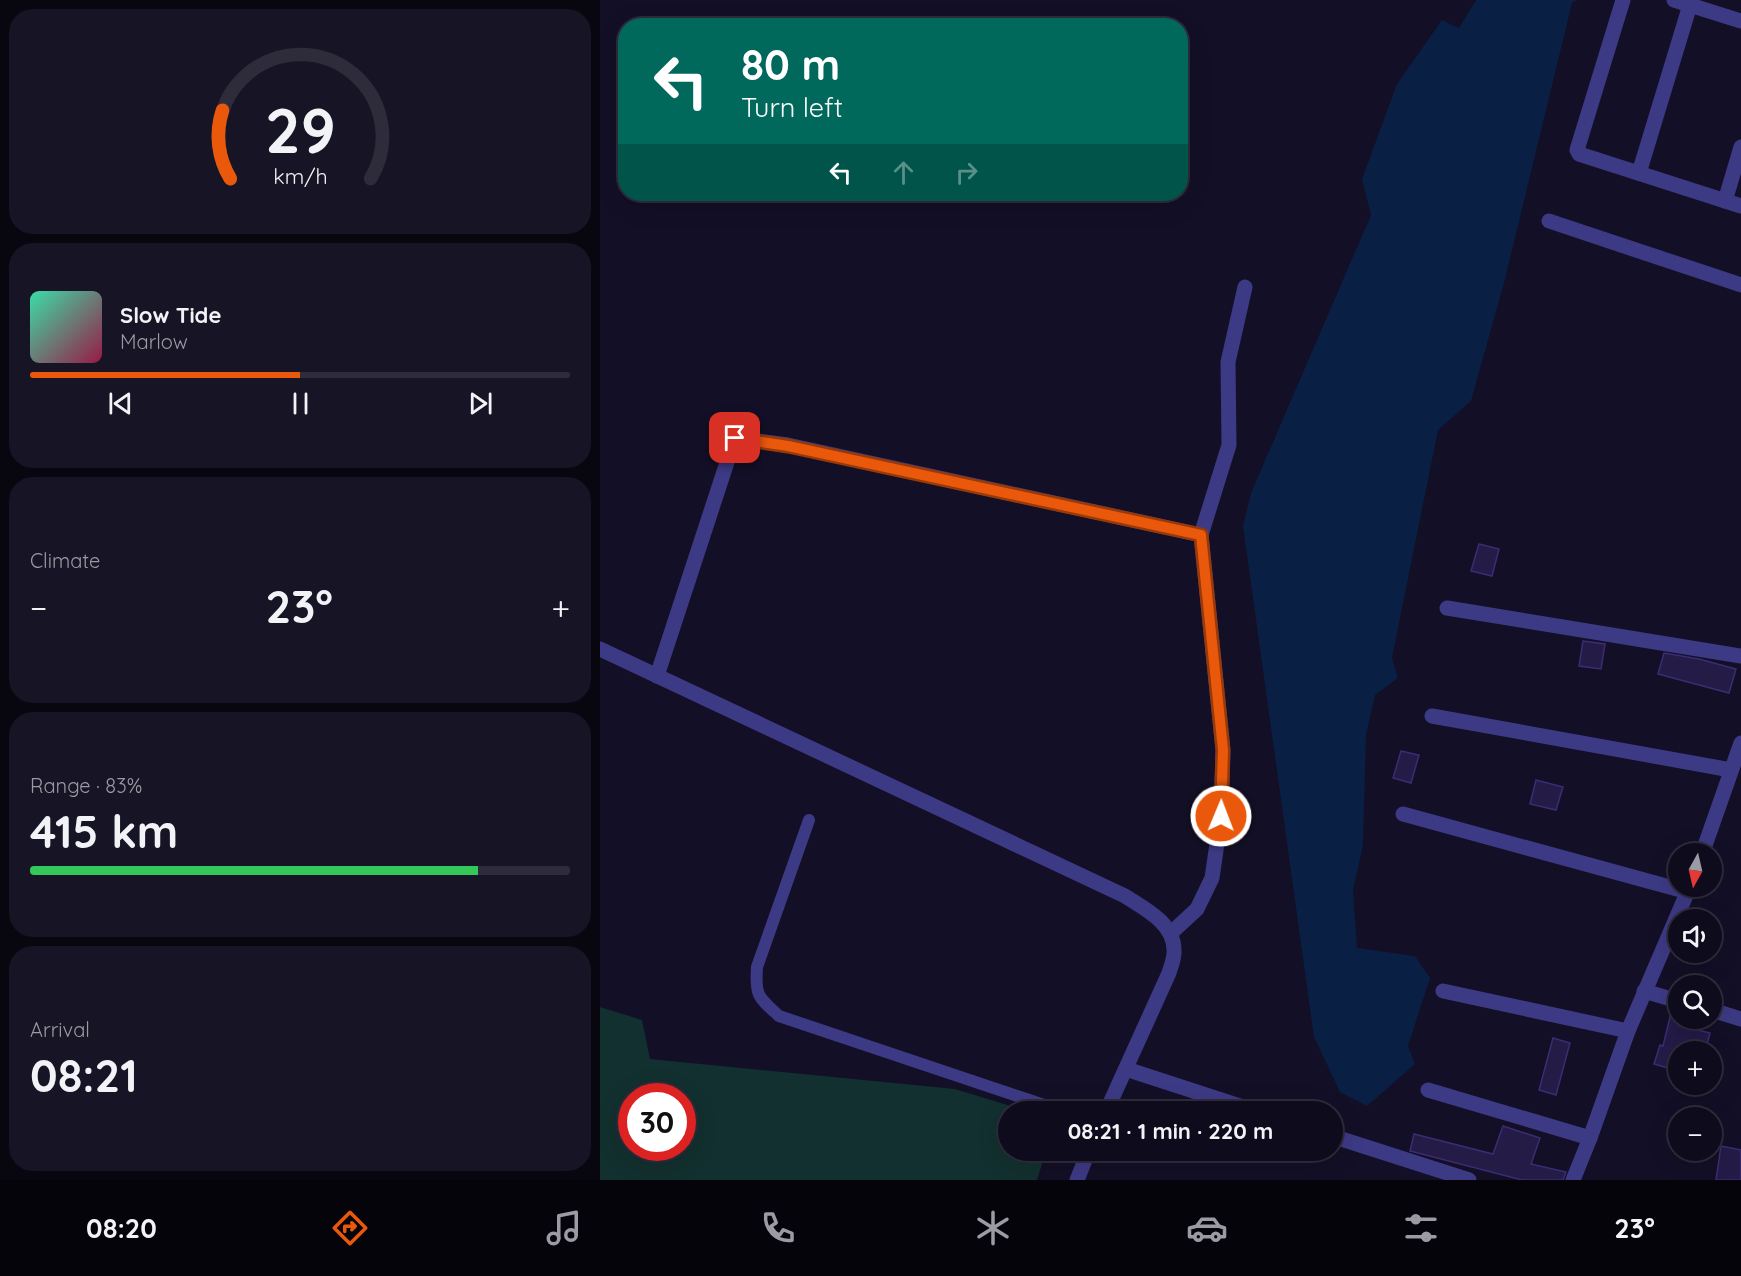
<!DOCTYPE html>
<html lang="en">
<head>
<meta charset="utf-8">
<style>
  :root { --surface:#0e0b1c; --page:#171425; --text:#f1f3f6; --muted:#9b9ba3; --line:#2e2b3b; --accent:#ea580c }
  body { margin:0; font-family:Quicksand,sans-serif; background:var(--page); color:var(--text); height:100vh; display:flex; flex-direction:column; font-size:22px; white-space:nowrap }
  * { box-sizing:border-box; margin:0 }
  p { font-size:20px; color:var(--muted) }
  .icon { flex:none; width:33px; height:33px; fill:none; stroke:currentColor; stroke-width:2; stroke-linecap:round; stroke-linejoin:round }
  .map { position:relative; flex:1; overflow:hidden }
  .details { display:flex; flex-direction:column; gap:9px; padding:9px; background:#08060f; width:600px }
  .details>* { flex:none }
  .top-card { position:absolute; left:18px; top:18px; width:570px; height:183px; border-radius:24px; box-shadow:0 6px 24px #0002,0 0 0 2px var(--line); background:#00695c; color:#fff; overflow:hidden }
  .needle { width:39px; rotate:188deg }
  .controls { position:absolute; left:1068px; top:843px; display:grid; gap:12px }
  .controls a { display:grid; place-items:center; width:54px; height:54px; border-radius:50%; background:var(--surface); box-shadow:0 6px 24px #0002,0 0 0 2px var(--line); font-size:30px }
  .speed { position:absolute; left:18px; top:1083px; display:flex; gap:12px; font-size:30px; font-weight:700; text-align:center }
  .speed>* { display:grid; place-content:center; width:78px; height:78px; border-radius:50%; background:var(--surface); box-shadow:0 6px 24px #0002,0 0 0 2px var(--line); line-height:1 }
  .speed .limit { border:9px solid #d22; background:#fff; color:#111 }
  .pin { position:absolute; display:grid; place-items:center; width:51px; height:51px; color:#fff; margin:-26px; border-radius:12px; box-shadow:0 3px 9px #0006 }
  .me { position:absolute; width:66px; margin:-33px; rotate:1deg; stroke-linejoin:round; filter:drop-shadow(0 0 4px #0008) }
  .turn { display:flex; align-items:center; gap:21px; height:126px; padding:0 24px; font-size:27px }
  .turn .icon { width:78px; height:78px; stroke-width:2.5 }
  .turn b { display:block; font-size:42px; line-height:51px }
  .lanes { display:flex; align-items:center; height:57px; padding:0 24px; background:#0003; justify-content:center; gap:30px; direction:ltr }
  .lanes .off { opacity:.35 }
  .big { font-size:45px; font-weight:700; line-height:1.1 }
  .details .tile { flex:1; display:flex; flex-direction:column; justify-content:center; gap:9px; min-width:0; padding:0 21px; border-radius:24px; background:var(--page) }
  .details .dial { align-items:center; gap:0 }
  .dial svg { height:156px; overflow:visible; fill:none; stroke:var(--line); stroke-width:7; stroke-linecap:round; text-anchor:middle }
  .dial text { fill:var(--text); stroke:none }
  .song { display:flex; align-items:center; gap:18px }
  .cover { width:72px; height:72px; border-radius:9px; background:linear-gradient(135deg,hsl(160 70% 55%),hsl(340 70% 35%)) }
  .played { height:6px; border-radius:3px; background:linear-gradient(90deg,var(--accent) 50%,var(--line) 50%) }
  .keys { display:flex; justify-content:space-around; direction:ltr }
  .heat { display:flex; justify-content:space-between; align-items:center; font-size:33px; direction:ltr }
  .charge { height:9px; border-radius:4px; background:linear-gradient(90deg,#34c759 83%,var(--line) 0) }
  .trip { position:absolute; left:398px; top:1101px; width:345px; height:60px; border-radius:30px; background:var(--surface); box-shadow:0 6px 24px #0002,0 0 0 2px var(--line); font-weight:700; line-height:60px; text-align:center }
  .tabs { display:flex; height:96px; justify-content:space-around; align-items:center; background:#06040b; color:var(--muted) }
  .tabs .icon { width:42px; height:42px }
  .tabs .on { color:var(--accent) }
  .tabs b { font-size:27px; color:var(--text) }
  main { display:flex; flex:1; min-height:0 }
  .map>svg:first-child { display:block }
</style>
</head>
<body>
<main>
<section class="details">
<div class="tile dial"><svg viewBox="0 0 100 80">
<path d="M14 69A42 42 0 1 1 86 69"/>
<path d="M14 69A42 42 0 0 1 10 34" stroke="#ea580c"/>
<text x="50" y="56" font-size="32" font-weight="700">29</text>
<text x="50" y="72" font-size="11">km/h</text>
</svg></div>
<div class="tile">
<div class="song"><i class="cover"></i><div><b>Slow Tide</b><p>Marlow</p></div></div>
<div class="played"></div>
<div class="keys"><svg class="icon" aria-label="previous" viewBox="0 0 24 24"><path d="M18 5L8 12l10 7zM5 5v14"/></svg><svg class="icon" aria-label="pause" viewBox="0 0 24 24"><path d="M8 5v14M16 5v14"/></svg><svg class="icon" aria-label="next" viewBox="0 0 24 24"><path d="M6 5l10 7-10 7zM19 5v14"/></svg></div>
</div>
<div class="tile"><p>Climate</p>
<div class="heat"><a>−</a><b class="big">23°</b><a>+</a></div>
</div>
<div class="tile"><p>Range · 83%</p><b class="big">415 km</b><div class="charge"></div></div>
<div class="tile"><p>Arrival</p><b class="big">08:21</b></div>
</section>
<div class="map">
<svg width="1141" height="1180" viewBox="0 0 1141 1180">
  <rect width="100%" height="100%" fill="#130f26"/>
  <!-- green -->
  <path fill="#12302f" fill-rule="evenodd" d="M0 1007 42 1020 50 1059 355 1089 427 1111 408 1112V1150L446 1151 437 1180H0ZM32 1096H82V1148H32Z"/>
  <!-- water -->
  <polygon fill="#0a1f44" points="876,0 977,0 972,3 904,283 871,401 838,430 792,658 798,678 775,695 766,735 763,845 753,890 757,948 815,956 830,978 808,1046 815,1064 767,1106 740,1092 714,1037 643,526 651,493 771,215 762,179 797,84 842,20 859,28"/>
  <!-- building -->
  <g fill="#241b47" stroke="#3b2d73" stroke-width="1.5">
    <polygon points="879,544 899,549 892,576 871,571"/>
    <polygon points="983,641 1005,644 1001,669 979,666"/>
    <polygon points="1064,653 1099,659 1136,669 1129,693 1058,674"/>
    <polygon points="801,751 819,755 811,783 793,778"/>
    <polygon points="936,780 963,787 956,810 930,804"/>
    <polygon points="1072,1009 1078,1011 1078,1025 1110,1033 1105,1052 1078,1052 1078,1071 1054,1064 1060,1045 1063,1046"/>
    <polygon points="953,1038 970,1043 956,1095 939,1090"/>
    <polygon points="903,1126 940,1138 931,1164 966,1172 963,1180 922,1180 810,1151 814,1134 893,1154"/>
    <polygon points="1121,1146 1141,1150 1141,1180 1116,1180"/>
  </g>
  <g fill="none" stroke-linecap="round" stroke-linejoin="round">
    <!-- service -->
    <path stroke="#3d3a85" stroke-width="12" d="M209 820 157 967C155 996 158 997 179 1016L465 1112"/>
    <!-- minor -->
    <g stroke="#3d3a85" stroke-width="15">
      <polyline points="1023,0 977,150 979,154 1141,206"/>
      <polyline points="1074,0 1141,21"/>
      <polyline points="1039,173 1090,5"/>
      <polyline points="1125,201 1141,147"/>
      <polyline points="949,221 1141,285"/>
      <polyline points="847,608 1141,656"/>
      <path d="M0 649 525 896C545 909 574 923 574 950 575 957 571 966 569 973L506 1112"/>
      <polyline points="57,676 135,438 188,445 601,535"/>
      <polyline points="832,716 1131,770"/>
      <polyline points="803,814 1088,892"/>
      <polyline points="571,933 597,909 612,878 621,816 623,750 601,535 629,445 628,362 645,287"/>
      <polyline points="843,991 1028,1031"/>
      <polyline points="1044,991 1078,1001"/>
      <polyline points="1112,1010 1141,1019"/>
      <polyline points="526,1069 658,1112"/>
      <polyline points="828,1090 990,1138"/>
      <polyline points="732,1136 869,1180"/>
      <polyline points="477,1180 489,1150"/>
    </g>
    <!-- tertiary -->
    <g stroke="#3d3a85" stroke-width="15">
      <polyline points="1102,854 1141,743"/>
      <polyline points="973,1180 990,1138 1028,1031 1090,886"/>
    </g>
  </g>
  <g fill="none" stroke-linecap="round" stroke-linejoin="round">
    <defs>
      <polyline id="route" points="135,438 188,446 601,535 623,750 621,816"/>
    </defs>
    <!-- route casing -->
    <use href="#route" stroke="#983908" stroke-width="15"/>
    <!-- route -->
    <use href="#route" stroke="#ea580c" stroke-width="10"/>
  </g>
</svg>
<div class="controls">
<a><svg class="needle" viewBox="-14 -14 28 28"><path d="M0-13l5 13h-10z" fill="#e53935"/><path d="M0 13l5-13h-10z" fill="#9b9ba3"/></svg></a>
<a><svg class="icon" aria-label="sound" viewBox="0 0 24 24"><path d="M4 9h4l5-4v14l-5-4H4zM17 9q2 3 0 6"/></svg></a>
<a><svg class="icon" aria-label="search" viewBox="0 0 24 24"><circle cx="10" cy="10" r="6"/><path d="M15 15l6 6"/></svg></a>
<a>+</a>
<a>−</a>
</div>
<div class="speed"><div class="limit">30</div></div>
<div class="pin" style="left:135px;top:438px;background:#d93025"><svg class="icon" aria-label="arrive" viewBox="0 0 24 24"><path d="M6 21V4h12l-3 4 3 4H6"/></svg></div>
<svg class="me" style="left:621px;top:816px" viewBox="-20 -20 40 40"><circle r="17" fill="#ea580c" stroke="#fff" stroke-width="3"/><path d="M0-11L8 9 0 5-8 9z" fill="#fff"/></svg>
<div class="trip">08:21 · 1 min · 220 m</div>
<div class="top-card">
<div class="turn"><svg class="icon" aria-label="left" viewBox="0 0 24 24"><path d="M17 20v-9H6M10 6l-5 5 5 5"/></svg><div><b>80 m</b>Turn left</div></div>
<div class="lanes"><svg class="icon" aria-label="left" viewBox="0 0 24 24"><path d="M17 20v-9H6M10 6l-5 5 5 5"/></svg><svg class="icon off" aria-label="ahead" viewBox="0 0 24 24"><path d="M12 20V5M6 11l6-6 6 6"/></svg><svg class="icon off" aria-label="right" viewBox="0 0 24 24"><path d="M7 20v-9h11M14 6l5 5-5 5"/></svg></div>
</div>
</div>
</main>
<nav class="tabs">
<b>08:20</b>
<svg class="icon on" aria-label="directions" viewBox="0 0 24 24"><path d="M12 3l9 9-9 9-9-9zM9 14v-3h6M13 9l2 2-2 2"/></svg>
<svg class="icon" aria-label="music" viewBox="0 0 24 24"><path d="M9 18V5l10-2v13"/><circle cx="6" cy="18" r="3"/><circle cx="16" cy="16" r="3"/></svg>
<svg class="icon" aria-label="phone" viewBox="0 0 24 24"><path d="M5 4h4l2 5-3 2q2 4 5 5l2-3 5 2v4C11 20 4 13 5 4z"/></svg>
<svg class="icon" aria-label="climate" viewBox="0 0 24 24"><path d="M12 3v18M4 7l16 10M4 17L20 7"/></svg>
<svg class="icon" aria-label="car" viewBox="0 0 24 24"><path d="M5 17H2v-5l4-1 3-4h7l3 4 3 1v5h-3M9 17h6M6 11h13"/><circle cx="7" cy="17" r="2"/><circle cx="17" cy="17" r="2"/></svg>
<svg class="icon" aria-label="filters" viewBox="0 0 24 24"><path d="M4 7h16M4 17h16"/><circle cx="9" cy="7" r="2"/><circle cx="15" cy="17" r="2"/></svg>
<b>23°</b>
</nav>
</body>
</html>
